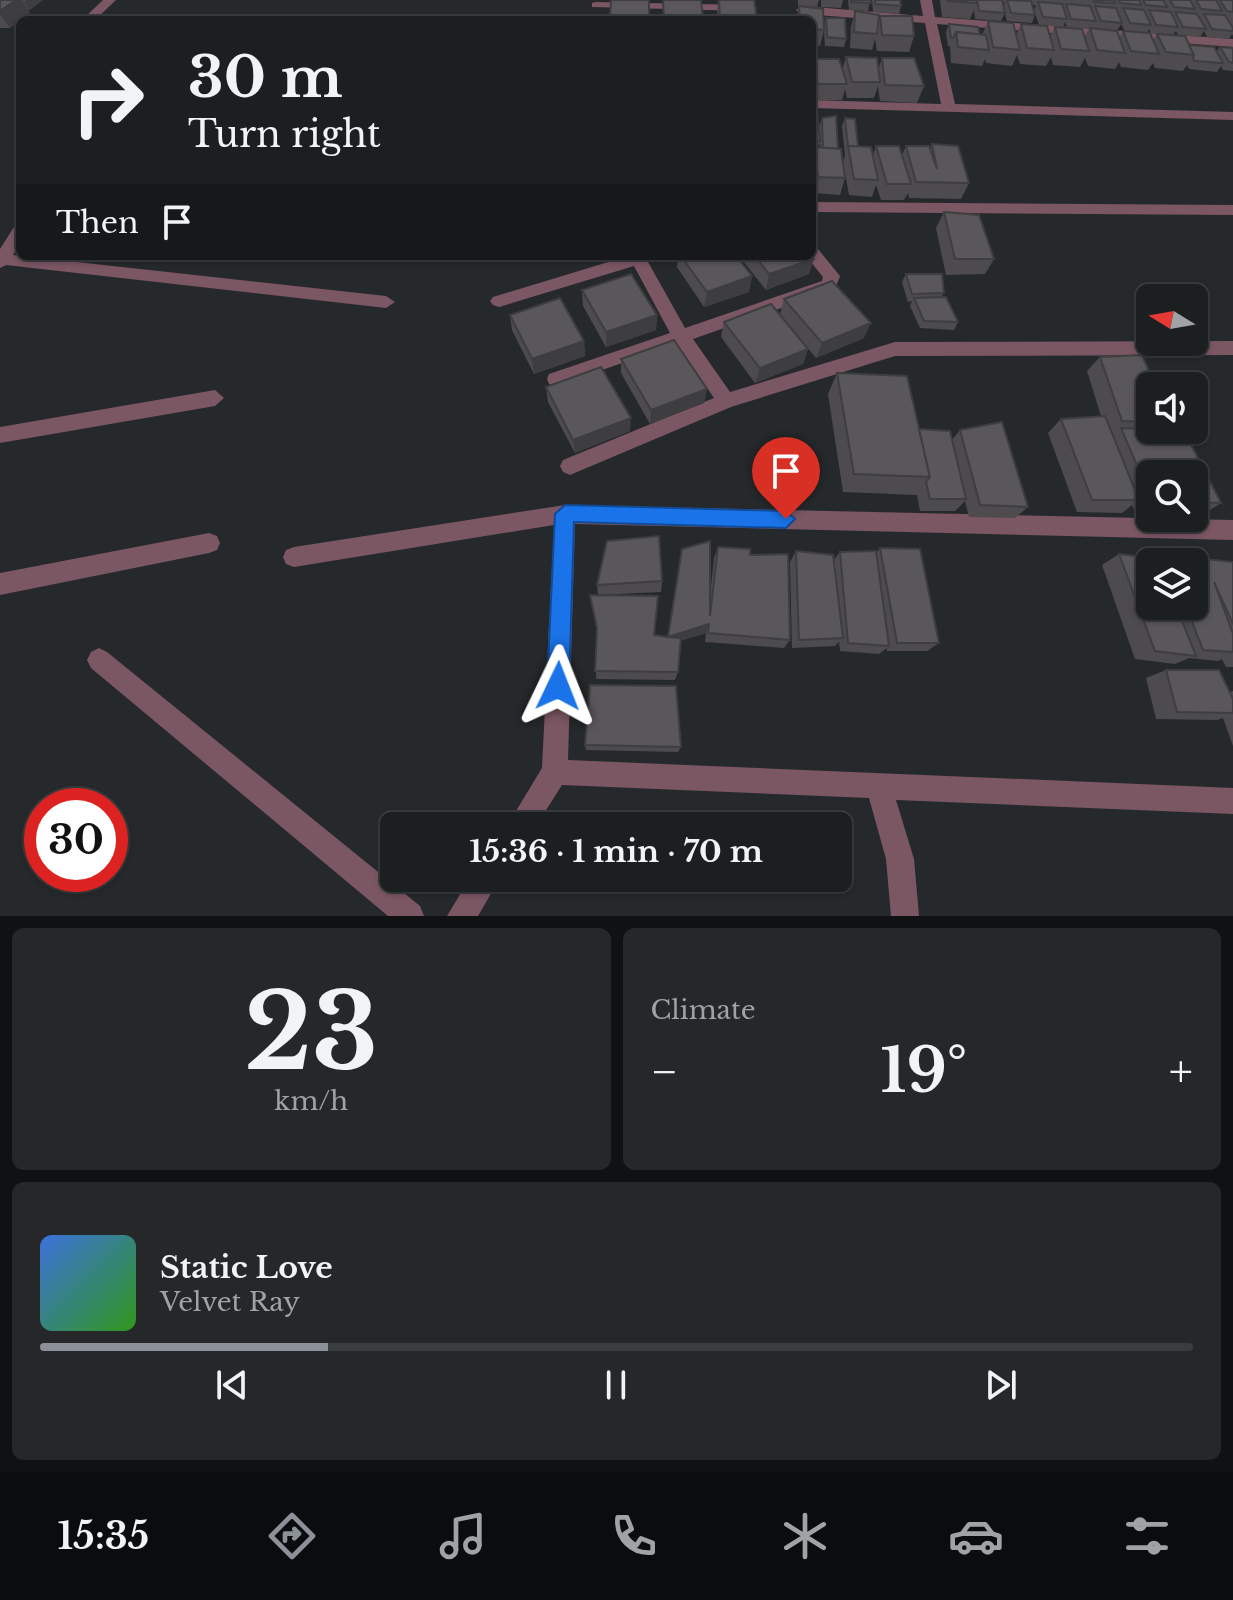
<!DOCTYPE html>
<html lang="en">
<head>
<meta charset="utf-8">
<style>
  :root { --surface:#1c1f20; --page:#252729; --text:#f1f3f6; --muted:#a0a2a5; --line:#3a3d3e; --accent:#8c9099 }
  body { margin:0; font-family:"Libre Baskerville",serif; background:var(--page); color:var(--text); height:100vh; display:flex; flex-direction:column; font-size:30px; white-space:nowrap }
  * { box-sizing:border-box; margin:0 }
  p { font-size:26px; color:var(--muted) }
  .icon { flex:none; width:44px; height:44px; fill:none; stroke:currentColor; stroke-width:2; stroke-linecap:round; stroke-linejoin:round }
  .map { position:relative; height:916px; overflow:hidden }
  .side { display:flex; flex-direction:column; gap:12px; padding:12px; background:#0f1112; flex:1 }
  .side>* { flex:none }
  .banner { position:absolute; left:16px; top:16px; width:800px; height:244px; border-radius:12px; box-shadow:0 2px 6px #0004,0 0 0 2px var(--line); background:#1c1f20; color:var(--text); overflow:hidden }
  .needle { width:52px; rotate:281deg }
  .controls { position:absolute; left:1136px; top:284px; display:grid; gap:16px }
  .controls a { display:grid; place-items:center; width:72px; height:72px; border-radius:12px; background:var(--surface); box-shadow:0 2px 6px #0004,0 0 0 2px var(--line); font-size:40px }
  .speed { position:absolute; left:24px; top:788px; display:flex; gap:16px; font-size:40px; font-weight:700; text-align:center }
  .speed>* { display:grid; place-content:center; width:104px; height:104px; border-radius:50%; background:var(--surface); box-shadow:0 2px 6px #0004,0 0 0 2px var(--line); line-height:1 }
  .speed .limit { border:12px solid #d22; background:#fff; color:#111 }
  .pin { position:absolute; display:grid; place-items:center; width:68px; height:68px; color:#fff; margin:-82px -34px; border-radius:50% 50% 50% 0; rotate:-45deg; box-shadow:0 0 8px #0007 }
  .pin .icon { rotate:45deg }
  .me { position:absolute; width:88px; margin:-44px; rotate:2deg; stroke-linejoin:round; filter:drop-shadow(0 0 6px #0008) }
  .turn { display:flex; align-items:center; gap:28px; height:168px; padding:0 40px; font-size:36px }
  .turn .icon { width:104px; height:104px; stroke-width:2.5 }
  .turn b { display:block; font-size:56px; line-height:68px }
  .then { display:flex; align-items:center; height:76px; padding:0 40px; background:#0003; gap:16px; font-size:30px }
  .big { font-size:60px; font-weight:800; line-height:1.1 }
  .side .card { flex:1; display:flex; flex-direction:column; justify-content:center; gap:12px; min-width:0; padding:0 28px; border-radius:12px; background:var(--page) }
  .side .dial { align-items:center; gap:0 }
  .dial b { font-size:104px; line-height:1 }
  .song { display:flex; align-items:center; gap:24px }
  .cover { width:96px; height:96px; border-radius:12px; background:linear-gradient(135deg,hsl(220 70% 55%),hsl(110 70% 35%)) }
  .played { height:8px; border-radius:4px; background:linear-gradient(90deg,var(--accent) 25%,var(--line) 25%) }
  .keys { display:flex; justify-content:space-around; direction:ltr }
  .heat { display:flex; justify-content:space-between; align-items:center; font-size:44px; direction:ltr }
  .side .tiles { flex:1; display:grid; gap:12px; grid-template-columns:1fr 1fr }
  .card:last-child { grid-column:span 2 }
  .trip { position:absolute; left:380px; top:812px; width:472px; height:80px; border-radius:12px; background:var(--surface); box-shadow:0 2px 6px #0004,0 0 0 2px var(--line); font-weight:800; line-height:80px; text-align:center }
  .dock { display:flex; height:128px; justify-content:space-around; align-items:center; background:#0b0c0d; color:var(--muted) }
  .dock .icon { width:56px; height:56px }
  .dock .selected { color:var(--accent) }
  .dock b { font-size:36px; color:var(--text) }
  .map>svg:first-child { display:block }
</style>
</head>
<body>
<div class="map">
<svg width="1233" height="916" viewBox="0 0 1233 916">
  <rect width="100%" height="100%" fill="#26292b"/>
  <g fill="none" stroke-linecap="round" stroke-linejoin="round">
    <!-- minor -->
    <g fill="#7b5663" fill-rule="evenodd">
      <polygon points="103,0 116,0 95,20 82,20"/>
      <polygon points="920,0 932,0 935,17 1233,39 1233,47 937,24 955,104 1233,112 1233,120 812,108 812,100 941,104 925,23 802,14 796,10 802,6 923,16"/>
      <polygon points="596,2 745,5 751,8 745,11 592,7 592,3"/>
      <polygon points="812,202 1233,205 1233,215 812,212"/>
      <polygon points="20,226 20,244 13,255 386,296 395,302 386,308 6,265 0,268 0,249 14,227"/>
      <polygon points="812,247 818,249 840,276 835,289 693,339 730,392 895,342 1233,341 1233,355 895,356 731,407 577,472 570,475 563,472 560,466 563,460 714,398 677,344 556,386 549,384 547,379 549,374 670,333 634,266 499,307 493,305 490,301 493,297 628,256 657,256 648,262 685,328 822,281 823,277 806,256 812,256"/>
      <polygon points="215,390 224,398 215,406 0,443 0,427"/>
      <polygon points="565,505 1233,520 1233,540 575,524 568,760 1233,788 1233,814 896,800 914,859 919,916 891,916 886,859 869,798 562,785 536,826 507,826 542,768 554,525 294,567 286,564 283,557 286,550 294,547"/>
      <polygon points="209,533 217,536 220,543 217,550 209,553 0,595 0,573"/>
      <polygon points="99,648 107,652 420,906 424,916 388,916 91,668 87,660 91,652"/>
      <polygon points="470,878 500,878 478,916 447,916"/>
    </g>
  </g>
  <!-- wall -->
  <g fill="#4d4b4d" fill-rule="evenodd">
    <polygon points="0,0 43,0 28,10 30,13 10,28 0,28"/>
    <polygon points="663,0 701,0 703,20 663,20"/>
    <polygon points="718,0 754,0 757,20 717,20"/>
    <polygon points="798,0 819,0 817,7 798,6"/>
    <polygon points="821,0 843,0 841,8 821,7"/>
    <polygon points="848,0 870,0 868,11 849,10"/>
    <polygon points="872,0 900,0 901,6 899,14 873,12"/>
    <polygon points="940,0 1002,0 1005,13 1001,21 975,19 974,10 970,19 942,17"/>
    <path d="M1002 0H1233V36L1232 34 1229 39 1207 37 1204 31 1200 37 1178 35 1176 31 1173 35 1189 45 1216 52 1220 47 1233 48V71L1223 70 1221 66 1217 72 1189 69 1187 65 1183 71 1155 68 1153 63 1148 70 1121 67 1119 62 1115 69 1088 66 1085 58 1080 67 1053 65 1051 57 1046 66 1020 64 1017 55 1012 66 986 63 985 59 982 66 951 63 950 46H948L946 32 949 24 982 35 988 21 1016 35 1021 24 1050 36 1055 27 1084 38 1089 29 1067 27 1065 22 1063 27 1039 25 1034 10 1036 5H1032L1035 15 1032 23 1007 21 1003 7 1005 2H1003ZM1121 24 1125 31H1123L1119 37 1117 31ZM1149 29 1151 33 1157 34 1153 40 1147 33Z"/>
    <polygon points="799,6 824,25 826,18 846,39 844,47 825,46 824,30 820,46 812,45 812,20 796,20"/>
    <polygon points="855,11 879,15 914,36 909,52 877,51 875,39 872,50 850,48 851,27"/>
    <polygon points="846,57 878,70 882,58 924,86 917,103 880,101 878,86 874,98 847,98 845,89 842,100 814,100 812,93 812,59 842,70"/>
    <polygon points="812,109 820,141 818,148 820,148 819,127 822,118 838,149 845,178 840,195 814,193 812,177"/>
    <polygon points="845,118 858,147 873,155 876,146 902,155 906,146 930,149 932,144 969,183 961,199 909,198 908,193 904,200 881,200 876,185 872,197 849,195 843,162 845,155 842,126"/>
    <polygon points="944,212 994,259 985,274 946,275 936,228"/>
    <polygon points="678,256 736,256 752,276 749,292 704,307 677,267"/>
    <polygon points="739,256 812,256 809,274 766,290"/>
    <polygon points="906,274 944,293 941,297 958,322 954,330 920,328 910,306 912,301 908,302 902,282"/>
    <polygon points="582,290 657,315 656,330 606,347 583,306"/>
    <polygon points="784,299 864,338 816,358 780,314"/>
    <polygon points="510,315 584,341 585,356 534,374 512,330"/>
    <polygon points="724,322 808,349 803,364 755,383 721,337"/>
    <polygon points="1142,355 1155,386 1150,386 1150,430 1184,431 1221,503 1202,515 1194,515 1194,474 1150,474 1150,513 1135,512 1132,505 1122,513 1077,512 1048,433 1061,419 1101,416 1087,371 1100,357"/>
    <polygon points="621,359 707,389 704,403 650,424 621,373"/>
    <polygon points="837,373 919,429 952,440 960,430 1028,507 1015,518 969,517 965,501 955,511 920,511 917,495 843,492 828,394"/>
    <polygon points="546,387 630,431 575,453 548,402"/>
    <polygon points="718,547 750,555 790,640 784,648 705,642 706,633 680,641 678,672 675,680 596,679 597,633 590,595 654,635 668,636 710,596 714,558"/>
    <polygon points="880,548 939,643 927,651 887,651 887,648 879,654 840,651 839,642 835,646 792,648 790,562 796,551 834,560 840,552 876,553"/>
    <path d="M1119 554 1158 560 1167 555 1233 562V667H1226L1222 659 1218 661 1189 658 1175 664 1135 659 1102 565ZM1150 562H1194V606H1150Z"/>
    <polygon points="662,581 661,592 598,595 597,585"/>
    <polygon points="1166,670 1230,692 1233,691 1233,746 1223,718 1217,720 1156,719 1146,678"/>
    <polygon points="585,745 681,747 678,752 586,750"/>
  </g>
  <!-- shaded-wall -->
  <g fill="#3e3d3f">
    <polygon points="16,0 22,0 30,13 10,28 0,15 0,8"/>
    <polygon points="27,0 43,0 30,10 24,2"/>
    <polygon points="814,259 809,274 766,290 769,274"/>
    <polygon points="752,276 749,292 704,307 707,292"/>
    <polygon points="657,315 656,330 606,347 606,332"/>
    <polygon points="871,323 864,338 816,358 822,343"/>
    <polygon points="584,341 585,356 534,374 532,359"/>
    <polygon points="808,349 803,364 755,383 760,368"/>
    <polygon points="707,389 704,403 650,424 651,410"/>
    <polygon points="631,418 630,431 575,453 573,440"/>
    <polygon points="709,624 706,633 666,645 668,637"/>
  </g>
  <!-- building -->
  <g fill="#59575a" stroke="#3e3d3f" stroke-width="2">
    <polygon points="0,0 16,0 0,11"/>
    <polygon points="611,0 649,0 649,19 610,19"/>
    <polygon points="663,0 701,0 703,19 664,19"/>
    <polygon points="719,0 754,0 757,19 720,18"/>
    <polygon points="851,0 870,0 871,3 851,2"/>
    <polygon points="875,0 900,0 901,6 875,4"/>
    <polygon points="948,0 976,0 977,3 948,1"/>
    <polygon points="977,0 1002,0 1005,13 979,11"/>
    <polygon points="1007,0 1031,1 1035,15 1011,13"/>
    <polygon points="1093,0 1113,0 1115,3 1094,2"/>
    <polygon points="1119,0 1139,0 1141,5 1120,3"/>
    <polygon points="1143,0 1163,0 1167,7 1146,5"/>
    <polygon points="1170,0 1190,0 1195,9 1174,7"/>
    <polygon points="1196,0 1216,0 1222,11 1201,9"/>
    <polygon points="1220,0 1233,0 1233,12 1227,11"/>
    <polygon points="1038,2 1062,4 1067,19 1043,17"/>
    <polygon points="1066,4 1090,6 1096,21 1071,19"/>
    <polygon points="799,6 823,9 824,30 812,29 812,20 800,20"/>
    <polygon points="1095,6 1116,8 1122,23 1101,21"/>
    <polygon points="1123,8 1144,10 1151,25 1130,23"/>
    <polygon points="1149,10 1171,12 1178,27 1156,25"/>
    <polygon points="855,11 879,15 877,34 854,32"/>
    <polygon points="1175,12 1197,14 1206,29 1183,27"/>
    <polygon points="1204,14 1225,15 1233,28 1233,31 1212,29"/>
    <polygon points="880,16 912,16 914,36 882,35"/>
    <polygon points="826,18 845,18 846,39 827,37"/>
    <polygon points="988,21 1013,23 1020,50 993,47"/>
    <polygon points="949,24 978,27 980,35 956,32 953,38 951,38"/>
    <polygon points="1021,24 1047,26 1054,50 1027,48"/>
    <polygon points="1055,27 1082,29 1089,51 1061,49"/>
    <polygon points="1090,28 1117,31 1125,53 1097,50"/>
    <polygon points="1123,31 1150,33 1159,54 1131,51"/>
    <polygon points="956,32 986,35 989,50 958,47"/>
    <polygon points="1157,34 1185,36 1194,55 1166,52"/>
    <polygon points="1189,45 1214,47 1223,63 1194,61 1193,57 1194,55"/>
    <polygon points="1220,47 1233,48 1233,63 1229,62"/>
    <polygon points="846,57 877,58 880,82 852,82"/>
    <polygon points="882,58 914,58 924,86 885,85"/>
    <polygon points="812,59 839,59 847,84 818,84 812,64 814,84 812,84"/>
    <polygon points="812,109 817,110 820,141 812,141"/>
    <polygon points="836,116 838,149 823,148 822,118"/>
    <polygon points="845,118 855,119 858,147 848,147"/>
    <polygon points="932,144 958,146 969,183 916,182 906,146 929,146 937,169"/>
    <polygon points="848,146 871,147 878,180 854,179"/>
    <polygon points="876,146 899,146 911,184 887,184"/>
    <polygon points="815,147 841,149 845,178 818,177"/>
    <polygon points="944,212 979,215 994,259 955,259"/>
    <polygon points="681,256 736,256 752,276 707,292"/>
    <polygon points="755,256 812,256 814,259 769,274"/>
    <polygon points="631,274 657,315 606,332 582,290"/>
    <polygon points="906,274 942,274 944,293 912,294"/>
    <polygon points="832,281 871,323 822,343 784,299"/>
    <polygon points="946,297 958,322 924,321 914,298"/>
    <polygon points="560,298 584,341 532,359 510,315"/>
    <polygon points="771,304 808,349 760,368 724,322"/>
    <polygon points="674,340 707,389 651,410 621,359"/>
    <polygon points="1142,355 1155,386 1150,386 1150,422 1122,421 1100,357"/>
    <polygon points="601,367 631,418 573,440 546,387"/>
    <polygon points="837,373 907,376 930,477 854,474"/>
    <polygon points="1105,416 1139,500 1092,500 1061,419"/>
    <polygon points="1002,422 1028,507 980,505 960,430"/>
    <polygon points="1121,428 1184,431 1221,503 1194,502 1194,474 1150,474 1150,496"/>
    <polygon points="919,429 950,431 966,499 930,499 926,482 930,477"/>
    <polygon points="659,536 662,581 597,585 607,541"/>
    <polygon points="710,541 710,616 718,547 750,549 750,555 788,554 790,640 708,633 709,624 668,637 681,638 678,672 595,671 597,628 590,595 658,596 654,635 668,637 682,549"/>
    <polygon points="880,548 920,549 939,643 897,643"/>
    <polygon points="796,551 833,555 843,638 799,640"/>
    <polygon points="876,551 889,646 848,643 840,552"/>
    <polygon points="1119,554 1158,559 1159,562 1150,562 1150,606 1176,606 1196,656 1155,651"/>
    <polygon points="1167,555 1233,562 1233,624 1214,582 1233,634 1233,652 1203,650 1186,606 1194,606 1194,562 1169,562"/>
    <polygon points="1166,670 1219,670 1233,699 1233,713 1177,712"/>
    <polygon points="590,685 676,686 681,747 585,745"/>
  </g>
  <!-- route -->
  <polygon fill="#1a73e8" stroke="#114b97" stroke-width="2" points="565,505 786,511 795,519 786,528 574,522 569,686 566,694 558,697 550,694 547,686 555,514"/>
</svg>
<div class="controls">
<a><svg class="needle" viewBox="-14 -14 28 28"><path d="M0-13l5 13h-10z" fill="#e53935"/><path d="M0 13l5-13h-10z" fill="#a0a2a5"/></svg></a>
<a><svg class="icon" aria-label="sound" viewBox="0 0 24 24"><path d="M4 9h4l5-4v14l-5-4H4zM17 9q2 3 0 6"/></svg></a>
<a><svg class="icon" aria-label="search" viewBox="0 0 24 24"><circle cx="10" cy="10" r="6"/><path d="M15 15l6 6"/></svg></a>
<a><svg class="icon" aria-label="layers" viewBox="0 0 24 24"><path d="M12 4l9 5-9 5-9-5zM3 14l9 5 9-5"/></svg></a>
</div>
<div class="speed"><div class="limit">30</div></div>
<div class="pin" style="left:786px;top:519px;background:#d93025"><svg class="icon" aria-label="arrive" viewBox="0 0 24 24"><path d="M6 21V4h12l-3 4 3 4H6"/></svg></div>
<svg class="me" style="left:558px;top:686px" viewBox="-20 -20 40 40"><path d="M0-17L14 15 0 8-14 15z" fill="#1a73e8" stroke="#fff" stroke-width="4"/></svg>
<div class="trip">15:36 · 1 min · 70 m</div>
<div class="banner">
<div class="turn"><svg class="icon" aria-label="right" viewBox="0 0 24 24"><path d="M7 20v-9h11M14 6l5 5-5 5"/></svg><div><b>30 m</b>Turn right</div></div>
<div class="then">Then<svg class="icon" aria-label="arrive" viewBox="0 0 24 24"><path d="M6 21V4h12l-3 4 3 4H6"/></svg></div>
</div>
</div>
<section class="side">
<div class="tiles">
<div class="card dial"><b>23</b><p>km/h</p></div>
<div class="card"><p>Climate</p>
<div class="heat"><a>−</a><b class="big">19°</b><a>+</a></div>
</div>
<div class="card">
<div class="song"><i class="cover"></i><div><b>Static Love</b><p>Velvet Ray</p></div></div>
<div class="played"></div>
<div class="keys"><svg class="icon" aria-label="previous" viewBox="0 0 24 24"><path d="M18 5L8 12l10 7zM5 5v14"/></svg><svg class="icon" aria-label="pause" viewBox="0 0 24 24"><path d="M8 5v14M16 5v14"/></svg><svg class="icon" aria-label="next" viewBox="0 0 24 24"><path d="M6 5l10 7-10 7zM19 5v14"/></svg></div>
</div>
</div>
</section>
<nav class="dock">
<b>15:35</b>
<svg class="icon selected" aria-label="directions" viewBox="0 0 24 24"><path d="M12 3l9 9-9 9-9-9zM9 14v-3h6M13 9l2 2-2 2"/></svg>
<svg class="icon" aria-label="music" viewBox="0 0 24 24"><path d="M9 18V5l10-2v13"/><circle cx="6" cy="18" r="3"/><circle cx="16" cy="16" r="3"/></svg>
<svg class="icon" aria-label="phone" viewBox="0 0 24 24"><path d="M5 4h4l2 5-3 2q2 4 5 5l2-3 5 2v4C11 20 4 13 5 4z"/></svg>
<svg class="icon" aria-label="climate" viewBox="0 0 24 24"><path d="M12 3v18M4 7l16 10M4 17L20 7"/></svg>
<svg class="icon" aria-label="car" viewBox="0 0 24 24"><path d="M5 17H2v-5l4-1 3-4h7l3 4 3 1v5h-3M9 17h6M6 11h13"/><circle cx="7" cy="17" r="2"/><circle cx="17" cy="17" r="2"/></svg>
<svg class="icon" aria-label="filters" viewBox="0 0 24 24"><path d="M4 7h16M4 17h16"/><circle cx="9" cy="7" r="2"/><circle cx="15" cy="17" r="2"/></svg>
</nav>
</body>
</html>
